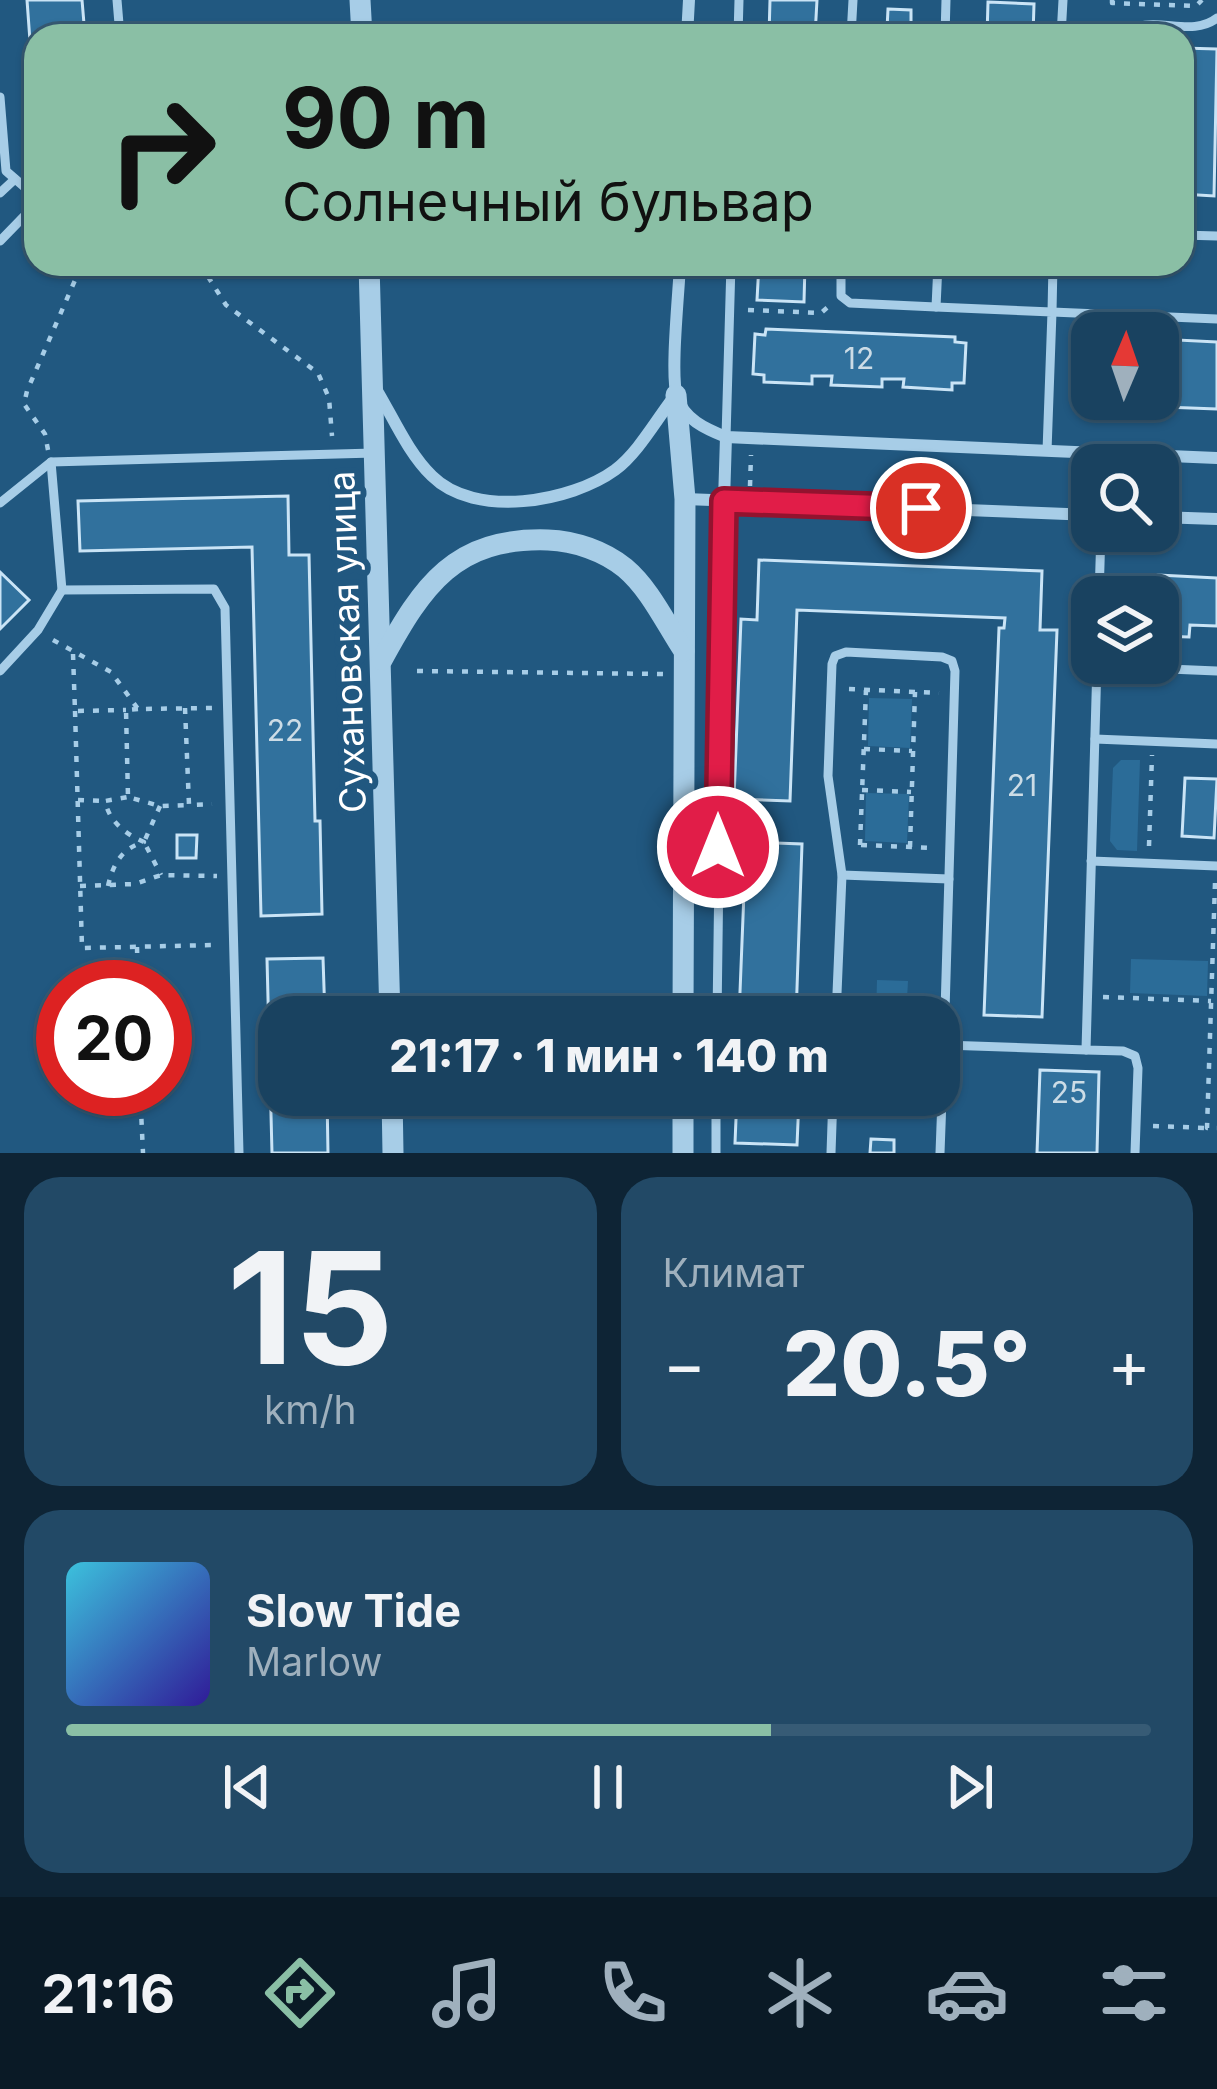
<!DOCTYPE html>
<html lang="ru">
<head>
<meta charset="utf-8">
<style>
  :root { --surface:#194260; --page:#224966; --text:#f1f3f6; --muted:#9fb0bd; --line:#375b75; --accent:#8abfa5 }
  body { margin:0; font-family:Inter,sans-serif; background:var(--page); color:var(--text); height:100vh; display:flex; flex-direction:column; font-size:45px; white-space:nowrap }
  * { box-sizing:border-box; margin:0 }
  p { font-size:39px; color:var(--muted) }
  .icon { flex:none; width:66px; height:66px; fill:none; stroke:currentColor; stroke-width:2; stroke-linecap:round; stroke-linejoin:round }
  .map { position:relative; height:1153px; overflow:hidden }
  .side { display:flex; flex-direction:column; gap:24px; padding:24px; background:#0e2435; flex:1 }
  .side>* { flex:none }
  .top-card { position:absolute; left:24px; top:24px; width:1170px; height:252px; border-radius:36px; box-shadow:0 3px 9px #0004,0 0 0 3px var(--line); background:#8abfa5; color:#111; overflow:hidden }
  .needle { width:78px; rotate:2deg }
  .controls { position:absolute; left:1071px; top:312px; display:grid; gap:24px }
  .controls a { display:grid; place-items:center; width:108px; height:108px; border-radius:24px; background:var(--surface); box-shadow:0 3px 9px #0004,0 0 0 3px var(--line); font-size:60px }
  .speed { position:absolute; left:36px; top:960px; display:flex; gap:24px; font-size:60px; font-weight:700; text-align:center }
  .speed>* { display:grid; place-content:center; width:156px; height:156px; border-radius:50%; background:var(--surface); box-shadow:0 3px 9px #0004,0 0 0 3px var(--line); line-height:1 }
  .speed .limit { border:18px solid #d22; background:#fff; color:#111 }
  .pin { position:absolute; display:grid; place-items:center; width:102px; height:102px; color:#fff; margin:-51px; border:6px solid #fff; border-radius:50%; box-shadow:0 3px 12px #0007 }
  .me { position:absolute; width:132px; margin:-66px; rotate:0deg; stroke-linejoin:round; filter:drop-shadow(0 0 9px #0008) }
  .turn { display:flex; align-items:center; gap:42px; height:252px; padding:0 60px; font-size:54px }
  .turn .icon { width:156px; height:156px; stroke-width:2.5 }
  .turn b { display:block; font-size:84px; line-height:102px }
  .big { font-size:90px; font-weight:800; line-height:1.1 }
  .side .widget { flex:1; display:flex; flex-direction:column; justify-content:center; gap:18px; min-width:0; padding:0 42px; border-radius:36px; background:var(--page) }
  .side .dial { align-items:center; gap:0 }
  .dial b { font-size:156px; line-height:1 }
  .song { display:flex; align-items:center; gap:36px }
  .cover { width:144px; height:144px; border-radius:18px; background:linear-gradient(135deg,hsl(190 70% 55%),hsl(250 70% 35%)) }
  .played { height:12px; border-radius:6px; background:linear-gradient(90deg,var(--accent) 65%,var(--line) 65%) }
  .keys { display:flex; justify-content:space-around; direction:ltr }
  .heat { display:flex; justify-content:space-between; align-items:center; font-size:66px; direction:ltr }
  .side .tiles { flex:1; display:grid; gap:24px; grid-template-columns:1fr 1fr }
  .widget:last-child { grid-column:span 2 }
  .trip { position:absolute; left:258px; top:996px; width:702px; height:120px; border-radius:36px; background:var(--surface); box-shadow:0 3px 9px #0004,0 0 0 3px var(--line); font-weight:800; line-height:120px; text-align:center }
  .dock { display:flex; height:192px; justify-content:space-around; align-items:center; background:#0a1a26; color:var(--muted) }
  .dock .icon { width:84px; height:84px }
  .dock .selected { color:var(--accent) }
  .dock b { font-size:54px; color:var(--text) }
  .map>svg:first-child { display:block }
</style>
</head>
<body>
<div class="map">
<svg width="1217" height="1153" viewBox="0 0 1217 1153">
  <rect width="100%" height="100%" fill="#215880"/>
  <!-- green -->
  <g fill="#2b6c98">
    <polygon points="869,698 912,699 910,748 868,746"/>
    <polygon points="1121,760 1140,760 1137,851 1117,850 1110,841 1113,768"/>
    <polygon points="866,793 909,794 907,843 865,841"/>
    <polygon points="1131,959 1208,961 1207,996 1130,993"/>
    <polygon points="877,980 908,981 906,1017 876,1017"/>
  </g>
  <!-- building -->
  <g fill="#31719d" stroke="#cae4f6" stroke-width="3">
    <polygon points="27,0 82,0 85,36 36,36 36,58 35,40 30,41"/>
    <polygon points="770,0 817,0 815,36 769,36"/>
    <polygon points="988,2 1034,4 1033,36 987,36"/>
    <polygon points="888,9 911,10 911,30 887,29"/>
    <polygon points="1182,48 1217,49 1214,196 1182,194"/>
    <polygon points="759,264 805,264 804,302 757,300"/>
    <polygon points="766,329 955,337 955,342 966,343 964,383 952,383 952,390 903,387 904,379 882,379 882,387 831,385 832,376 812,376 812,384 764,382 764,375 753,374 755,334 765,335"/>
    <polygon points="1088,336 1092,337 1092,399 1158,399 1158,339 1217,342 1217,409 1085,404"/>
    <polygon points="288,496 289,555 309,555 315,821 320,821 322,914 261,916 252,547 80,551 78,501"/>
    <polygon points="759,560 1042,571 1040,630 1057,630 1042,1017 984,1015 999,628 1004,628 1005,618 797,610 790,801 734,799 741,619 757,620"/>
    <polygon points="0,572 29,600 0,629"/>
    <polygon points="1158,575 1217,578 1217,626 1190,625 1189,637 1158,636"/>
    <polygon points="1185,778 1217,779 1214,838 1182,836"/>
    <polygon points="177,835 197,835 196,858 177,858"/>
    <polygon points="746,842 802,844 796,1017 739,1017"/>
    <polygon points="323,958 325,1017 279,1017 279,1095 327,1095 328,1153 272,1153 267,959"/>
    <polygon points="1040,1070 1099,1072 1097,1153 1037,1153"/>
    <polygon points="737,1095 793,1095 793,1099 799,1099 797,1145 735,1143"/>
    <polygon points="871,1139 894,1140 894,1153 870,1153"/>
  </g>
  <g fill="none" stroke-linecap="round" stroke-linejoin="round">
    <!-- path -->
    <g stroke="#a7cde7" stroke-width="4.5" stroke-dasharray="6 9" stroke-linecap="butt">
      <polyline points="1112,0 1112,3 1196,6 1202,0"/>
      <polyline points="200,264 226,305 318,373 329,398 332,436"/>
      <polyline points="748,310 821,313 829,306"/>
      <polyline points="48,450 45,434 24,404 27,391 82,264"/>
      <polyline points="750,486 751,455"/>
      <polyline points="53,640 111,672 138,709 212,708"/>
      <polyline points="73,654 75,711 126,710"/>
      <polyline points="417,671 663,674"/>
      <polyline points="849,689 939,693"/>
      <polyline points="185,708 189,805 212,804"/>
      <polyline points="138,709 126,710 128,797 160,806 189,805"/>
      <polyline points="75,711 82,948 216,945"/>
      <polyline points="864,749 912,751"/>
      <polyline points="862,790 911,792"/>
      <polyline points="78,800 105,801"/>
      <polyline points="160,806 144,842 161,875"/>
      <polyline points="860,845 866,690"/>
      <polyline points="861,845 934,848"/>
      <polyline points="1149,846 1152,755"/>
      <polyline points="910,847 915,692"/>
      <polyline points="1215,883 1207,1128 1217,1128"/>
      <polyline points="80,886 135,884 161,875 217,876"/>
      <path d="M108 886C113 864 122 848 144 842 125 834 109 821 105 801L128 797"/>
      <polyline points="137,947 138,987"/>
      <polyline points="1103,997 1211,1001"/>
      <polyline points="140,1089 143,1153"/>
      <polyline points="1153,1126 1207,1128"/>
    </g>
    <!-- service -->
    <g stroke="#a7cde7" stroke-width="9">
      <polyline points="117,0 120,36"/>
      <polyline points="738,36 739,0"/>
      <polyline points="851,36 853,0"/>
      <polyline points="945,36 946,0"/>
      <polyline points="1061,36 1063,0"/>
      <path d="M1121 36C1149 10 1189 40 1217 18"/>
      <polyline points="0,97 6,171 36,197"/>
      <polyline points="0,193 15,179"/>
      <polyline points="1182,235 1217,236"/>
      <polyline points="0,241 36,204"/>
      <polyline points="841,264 841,296 850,303 936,307"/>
      <polyline points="938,264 936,307 1052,312 1047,451"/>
      <polyline points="1053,264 1052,312 1217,319"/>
      <polyline points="726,437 731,264"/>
      <polyline points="0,503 51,462 374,453"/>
      <polyline points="62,590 214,589 225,608 239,1153"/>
      <polyline points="1099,597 1101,531"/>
      <polyline points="1097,663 1086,1050 1123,1051 1135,1056 1138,1068 1135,1153"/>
      <polyline points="1097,666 1217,671"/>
      <polyline points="0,671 38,630 62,590 51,462"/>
      <polyline points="1095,739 1217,744"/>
      <polyline points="1091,861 1217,866"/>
      <polyline points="842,875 949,879"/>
      <polyline points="717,1017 724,501"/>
      <polyline points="836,1017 842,875 828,776 832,664 835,656 846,652 942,657 952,661 955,671 944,1045"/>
      <polyline points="716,1153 716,1095"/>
      <polyline points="831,1153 833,1095"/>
      <polyline points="940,1153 944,1045 1086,1050"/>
    </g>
    <!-- minor -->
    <g stroke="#a7cde7" stroke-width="12">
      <polyline points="687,36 689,0"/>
      <path d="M680 264C679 291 670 375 677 396 683 419 706 429 726 437L1217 458"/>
      <path d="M376 389C393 417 408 453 432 476 475 519 571 502 615 470 638 453 656 420 674 397"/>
      <polyline points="685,499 1092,515"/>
      <polyline points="724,501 726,437"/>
      <polyline points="1158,517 1217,519"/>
    </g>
    <!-- tertiary -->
    <g stroke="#a7cde7" stroke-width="21">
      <polyline points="360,0 362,36"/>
      <polyline points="369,264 390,1017"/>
      <polyline points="676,395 685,499 683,1017"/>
      <path d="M382 660C423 585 455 537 548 540 575 541 604 551 625 568 650 589 666 624 684 651"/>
      <polyline points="392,1095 393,1153"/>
      <polyline points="683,1153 683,1095"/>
    </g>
  </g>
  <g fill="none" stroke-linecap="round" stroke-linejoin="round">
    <defs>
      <polyline id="route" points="718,847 724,501 921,508"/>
    </defs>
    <!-- route casing -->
    <use href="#route" stroke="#92132f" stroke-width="30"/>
    <!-- route -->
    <use href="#route" stroke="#e11d48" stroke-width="21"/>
  </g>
  <g text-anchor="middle" stroke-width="12" stroke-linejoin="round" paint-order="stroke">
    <!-- number labels -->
    <g font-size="30" fill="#ccdce6">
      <text x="859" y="369">12</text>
      <text x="285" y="741">22</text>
      <text x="1022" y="796">21</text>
      <text x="1069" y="1103">25</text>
    </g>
    <!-- street labels -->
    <g font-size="36" fill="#fff" stroke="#215880">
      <text transform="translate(347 642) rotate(-92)" y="13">Сухановская улица</text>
    </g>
  </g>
</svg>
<div class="controls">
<a><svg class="needle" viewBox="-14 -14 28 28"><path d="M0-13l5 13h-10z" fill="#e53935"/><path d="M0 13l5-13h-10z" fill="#9fb0bd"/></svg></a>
<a><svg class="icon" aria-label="search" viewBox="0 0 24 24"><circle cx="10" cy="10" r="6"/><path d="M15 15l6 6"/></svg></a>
<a><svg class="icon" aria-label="layers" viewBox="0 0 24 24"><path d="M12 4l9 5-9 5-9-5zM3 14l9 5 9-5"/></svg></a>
</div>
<div class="speed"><div class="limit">20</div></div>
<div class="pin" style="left:921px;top:508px;background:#d93025"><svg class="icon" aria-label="arrive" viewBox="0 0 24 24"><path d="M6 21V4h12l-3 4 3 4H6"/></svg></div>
<svg class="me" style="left:718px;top:847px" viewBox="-20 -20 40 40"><circle r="17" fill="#e11d48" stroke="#fff" stroke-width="3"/><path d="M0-11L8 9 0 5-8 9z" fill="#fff"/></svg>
<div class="trip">21:17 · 1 мин · 140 m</div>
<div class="top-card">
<div class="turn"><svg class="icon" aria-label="right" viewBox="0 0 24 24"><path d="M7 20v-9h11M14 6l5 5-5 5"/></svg><div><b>90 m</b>Солнечный бульвар</div></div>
</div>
</div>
<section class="side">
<div class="tiles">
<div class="widget dial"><b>15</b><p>km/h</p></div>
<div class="widget"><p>Климат</p>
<div class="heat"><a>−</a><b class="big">20.5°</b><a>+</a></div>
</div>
<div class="widget">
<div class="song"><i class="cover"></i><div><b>Slow Tide</b><p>Marlow</p></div></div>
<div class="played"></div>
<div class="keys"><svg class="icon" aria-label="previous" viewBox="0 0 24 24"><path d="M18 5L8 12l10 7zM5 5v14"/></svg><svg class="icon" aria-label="pause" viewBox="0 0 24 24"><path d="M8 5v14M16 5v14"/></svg><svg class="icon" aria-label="next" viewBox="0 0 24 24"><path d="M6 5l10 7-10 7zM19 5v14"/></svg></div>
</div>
</div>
</section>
<nav class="dock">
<b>21:16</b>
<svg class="icon selected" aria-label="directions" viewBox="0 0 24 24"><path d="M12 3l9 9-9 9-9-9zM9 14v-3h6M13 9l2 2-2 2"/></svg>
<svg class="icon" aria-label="music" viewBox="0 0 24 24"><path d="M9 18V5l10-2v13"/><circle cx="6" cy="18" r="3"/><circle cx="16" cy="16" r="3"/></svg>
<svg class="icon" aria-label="phone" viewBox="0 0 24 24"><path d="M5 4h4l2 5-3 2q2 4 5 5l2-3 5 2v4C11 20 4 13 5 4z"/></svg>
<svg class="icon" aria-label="climate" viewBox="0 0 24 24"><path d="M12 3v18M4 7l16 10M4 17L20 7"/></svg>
<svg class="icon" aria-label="car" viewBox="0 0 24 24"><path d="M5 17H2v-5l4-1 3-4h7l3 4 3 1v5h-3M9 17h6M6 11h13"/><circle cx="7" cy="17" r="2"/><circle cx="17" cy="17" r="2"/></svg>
<svg class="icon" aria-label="filters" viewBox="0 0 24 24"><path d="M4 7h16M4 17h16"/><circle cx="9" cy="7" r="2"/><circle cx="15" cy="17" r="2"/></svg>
</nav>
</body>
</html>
